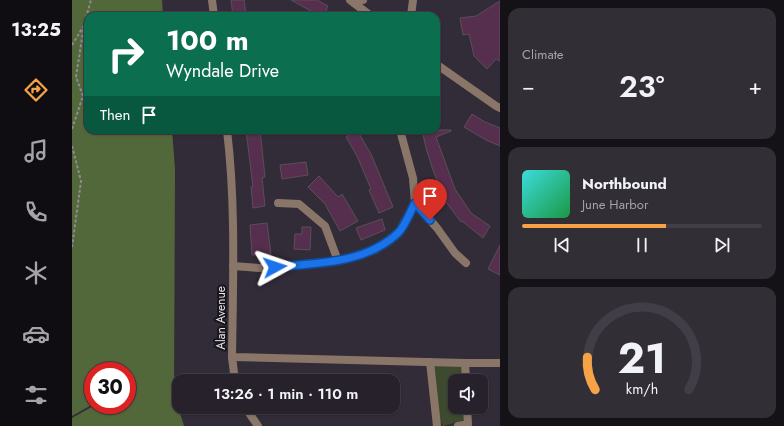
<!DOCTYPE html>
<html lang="en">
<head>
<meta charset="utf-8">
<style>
  :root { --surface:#26212a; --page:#322e36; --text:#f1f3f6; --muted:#a4a3a8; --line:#423e47; --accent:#f6a247 }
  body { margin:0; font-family:Jost,sans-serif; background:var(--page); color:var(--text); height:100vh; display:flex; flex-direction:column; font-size:15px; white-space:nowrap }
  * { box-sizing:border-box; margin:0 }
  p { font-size:13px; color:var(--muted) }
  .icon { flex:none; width:22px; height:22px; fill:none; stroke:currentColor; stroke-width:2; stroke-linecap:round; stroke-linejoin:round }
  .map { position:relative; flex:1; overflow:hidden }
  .drawer { display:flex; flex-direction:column; gap:8px; padding:8px; background:#151217; width:284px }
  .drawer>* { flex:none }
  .hud { position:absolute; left:12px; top:12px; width:356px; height:122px; border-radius:12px; box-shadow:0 1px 3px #0004,0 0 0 1px var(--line); background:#0b6e4f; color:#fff; overflow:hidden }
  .tools { position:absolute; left:376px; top:374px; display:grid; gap:8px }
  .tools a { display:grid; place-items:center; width:40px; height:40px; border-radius:8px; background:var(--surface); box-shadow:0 1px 3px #0004,0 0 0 1px var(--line); font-size:20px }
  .speed { position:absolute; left:12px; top:362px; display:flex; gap:8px; font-size:20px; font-weight:700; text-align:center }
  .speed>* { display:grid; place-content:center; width:52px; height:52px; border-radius:50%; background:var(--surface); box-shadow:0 1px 3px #0004,0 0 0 1px var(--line); line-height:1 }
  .speed .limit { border:6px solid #d22; background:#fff; color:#111 }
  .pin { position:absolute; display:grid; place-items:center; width:34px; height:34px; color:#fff; margin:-41px -17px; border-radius:50% 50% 50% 0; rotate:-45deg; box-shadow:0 0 4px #0007 }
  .pin .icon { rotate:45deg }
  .me { position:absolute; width:44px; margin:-22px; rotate:85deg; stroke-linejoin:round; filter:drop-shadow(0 0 3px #0008) }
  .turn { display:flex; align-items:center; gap:14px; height:84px; padding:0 16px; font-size:18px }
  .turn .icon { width:52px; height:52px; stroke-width:2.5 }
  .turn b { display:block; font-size:28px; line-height:34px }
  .then { display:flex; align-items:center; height:38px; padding:0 16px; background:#0003; gap:8px; font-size:15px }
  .big { font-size:30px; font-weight:600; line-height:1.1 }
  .drawer .card { flex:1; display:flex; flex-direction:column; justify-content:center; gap:6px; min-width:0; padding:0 14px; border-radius:12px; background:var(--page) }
  .drawer .dial { align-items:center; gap:0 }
  .dial svg { height:104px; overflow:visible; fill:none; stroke:var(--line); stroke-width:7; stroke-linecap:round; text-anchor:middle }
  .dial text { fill:var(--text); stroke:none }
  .song { display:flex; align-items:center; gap:12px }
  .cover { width:48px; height:48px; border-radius:6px; background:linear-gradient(135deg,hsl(180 70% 55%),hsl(140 70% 35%)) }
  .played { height:4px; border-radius:2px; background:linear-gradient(90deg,var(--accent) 60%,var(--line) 60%) }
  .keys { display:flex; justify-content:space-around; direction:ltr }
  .heat { display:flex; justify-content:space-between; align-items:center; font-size:22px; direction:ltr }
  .trip { position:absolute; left:100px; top:374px; width:228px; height:40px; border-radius:12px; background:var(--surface); box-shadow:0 1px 3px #0004,0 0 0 1px var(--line); font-weight:600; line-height:40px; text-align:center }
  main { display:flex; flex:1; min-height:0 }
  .menu { display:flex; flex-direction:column; width:72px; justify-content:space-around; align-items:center; background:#0f0d11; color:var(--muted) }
  .menu .icon { width:28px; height:28px }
  .menu .active { color:var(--accent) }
  .menu b { font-size:18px; color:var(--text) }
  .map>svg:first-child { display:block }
</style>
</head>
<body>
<main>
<nav class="menu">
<b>13:25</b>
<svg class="icon active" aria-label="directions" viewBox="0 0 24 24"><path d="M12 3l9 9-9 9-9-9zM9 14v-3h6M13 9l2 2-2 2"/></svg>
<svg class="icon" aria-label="music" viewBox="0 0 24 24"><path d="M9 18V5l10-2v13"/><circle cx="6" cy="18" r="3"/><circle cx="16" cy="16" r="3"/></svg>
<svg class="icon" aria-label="phone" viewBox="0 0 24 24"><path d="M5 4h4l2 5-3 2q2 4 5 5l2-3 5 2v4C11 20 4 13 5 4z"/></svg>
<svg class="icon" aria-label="climate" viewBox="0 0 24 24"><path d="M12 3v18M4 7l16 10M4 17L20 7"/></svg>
<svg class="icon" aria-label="car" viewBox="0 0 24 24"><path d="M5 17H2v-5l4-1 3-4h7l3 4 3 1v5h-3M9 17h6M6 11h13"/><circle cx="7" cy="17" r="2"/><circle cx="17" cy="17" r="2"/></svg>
<svg class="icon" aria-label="filters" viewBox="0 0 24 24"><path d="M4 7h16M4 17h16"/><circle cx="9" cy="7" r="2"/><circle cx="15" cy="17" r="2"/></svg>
</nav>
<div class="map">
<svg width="428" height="426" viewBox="0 0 428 426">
  <rect width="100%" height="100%" fill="#322c38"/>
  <!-- green -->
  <polygon fill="#3d4a2e" points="361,364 390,365 391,381 383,381 383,407 393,407 394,416 392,420 371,426 367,418"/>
  <!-- forest -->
  <polygon fill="#53683a" points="0,0 90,0 91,16 16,16 16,130 100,130 103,169 102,394 112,426 0,426 0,418 23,405 55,405 55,386 57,385 55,385 55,371 21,371 21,404 0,416"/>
  <!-- building -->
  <g fill="#562f4e" stroke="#5b4e58">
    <polygon points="159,0 172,0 174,14 161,16"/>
    <polygon points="219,0 245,0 256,6 252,16 248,16"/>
    <polygon points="428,1 428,61 424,59 415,69 402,56 397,34 391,35 388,18 404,16"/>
    <polygon points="400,114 413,122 428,128 428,146 414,140 392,127"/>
    <polygon points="174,130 188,130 193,177 190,178 193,206 181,208 179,187 181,187"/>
    <polygon points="285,130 299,154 321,207 307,213 297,190 299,189 285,156 274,137"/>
    <polygon points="350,130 379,130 379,131 364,137 383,189 399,213 418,226 411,238 390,221 389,222 374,202 361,170 354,148"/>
    <polygon points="234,162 236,175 210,179 208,165"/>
    <polygon points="247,176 266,197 270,194 286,221 268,231 253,204 236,187"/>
    <polygon points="310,219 313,230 289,240 284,228"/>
    <polygon points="195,223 199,254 180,255 178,225"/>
    <polygon points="230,227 239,227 238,250 222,249 223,234 230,234"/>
    <polygon points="428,245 428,275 416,269"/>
  </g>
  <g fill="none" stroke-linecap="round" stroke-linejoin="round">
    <!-- path -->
    <g stroke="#8f8a94" stroke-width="2" stroke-dasharray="3 2" stroke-linecap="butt">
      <polyline points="0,45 11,27"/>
      <polyline points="0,129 11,96 4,77 12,25 19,0"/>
      <polyline points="0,146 9,181 0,247"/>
    </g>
    <!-- minor -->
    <g stroke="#8a7668" stroke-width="8">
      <polyline points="140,0 142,16"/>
      <polyline points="282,3 291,0"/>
      <polyline points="339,16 341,0"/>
      <path d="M155 130C164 205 161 281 160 357L393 363H428"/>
      <polyline points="206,203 227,204 253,226 266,261"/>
      <polyline points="343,203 365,228 383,253 394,263"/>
      <polyline points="161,266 187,268 266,261 303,250 327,232 343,203 341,178 328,130"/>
      <polyline points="160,357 163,381"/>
      <polyline points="358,362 365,426"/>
      <polyline points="393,363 394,381"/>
      <polyline points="173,407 186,426"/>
      <polyline points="386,426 396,424 395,407"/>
    </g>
    <!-- tertiary -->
    <g stroke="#8a7668" stroke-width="8">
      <polyline points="278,0 299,16"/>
      <polyline points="364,64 424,106 428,108"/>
    </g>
  </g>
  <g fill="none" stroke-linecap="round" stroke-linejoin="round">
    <defs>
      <path id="route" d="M203 267C245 263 293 264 326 233 333 226 338 212 343 203L358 220"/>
    </defs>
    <!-- route casing -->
    <use href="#route" stroke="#114b97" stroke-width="10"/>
    <!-- route -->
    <use href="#route" stroke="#1a73e8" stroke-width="7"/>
  </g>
  <g text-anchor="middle" stroke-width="4" stroke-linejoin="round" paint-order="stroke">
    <!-- street labels -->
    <g font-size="12" fill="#e6e2ea" stroke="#18161b">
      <text transform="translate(149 318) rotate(-90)" y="4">Alan Avenue</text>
    </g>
  </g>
</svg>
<div class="tools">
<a><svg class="icon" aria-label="sound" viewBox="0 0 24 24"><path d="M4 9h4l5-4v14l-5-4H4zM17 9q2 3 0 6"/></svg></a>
</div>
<div class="speed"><div class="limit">30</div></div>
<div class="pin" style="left:358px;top:220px;background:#d93025"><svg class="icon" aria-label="arrive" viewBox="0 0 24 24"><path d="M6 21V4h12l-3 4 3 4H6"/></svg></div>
<svg class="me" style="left:203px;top:267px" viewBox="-20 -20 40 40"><path d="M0-17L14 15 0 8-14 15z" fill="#1a73e8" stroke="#fff" stroke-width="4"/></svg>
<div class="trip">13:26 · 1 min · 110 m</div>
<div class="hud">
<div class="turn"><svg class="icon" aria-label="right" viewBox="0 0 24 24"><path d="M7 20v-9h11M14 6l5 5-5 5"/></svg><div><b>100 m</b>Wyndale Drive</div></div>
<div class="then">Then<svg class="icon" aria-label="arrive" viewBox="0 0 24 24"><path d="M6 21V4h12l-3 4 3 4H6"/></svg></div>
</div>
</div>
<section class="drawer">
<div class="card"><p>Climate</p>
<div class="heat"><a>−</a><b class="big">23°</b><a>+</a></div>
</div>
<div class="card">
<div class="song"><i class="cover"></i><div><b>Northbound</b><p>June Harbor</p></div></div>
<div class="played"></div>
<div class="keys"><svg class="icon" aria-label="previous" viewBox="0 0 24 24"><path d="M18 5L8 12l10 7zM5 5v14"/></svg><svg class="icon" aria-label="pause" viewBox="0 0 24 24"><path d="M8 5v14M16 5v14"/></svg><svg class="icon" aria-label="next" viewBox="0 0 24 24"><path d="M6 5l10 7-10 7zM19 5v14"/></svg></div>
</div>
<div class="card dial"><svg viewBox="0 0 100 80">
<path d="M14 69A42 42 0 1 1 86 69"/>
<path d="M14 69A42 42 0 0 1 8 44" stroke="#f6a247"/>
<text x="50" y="56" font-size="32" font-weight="700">21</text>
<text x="50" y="72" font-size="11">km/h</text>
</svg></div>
</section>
</main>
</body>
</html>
